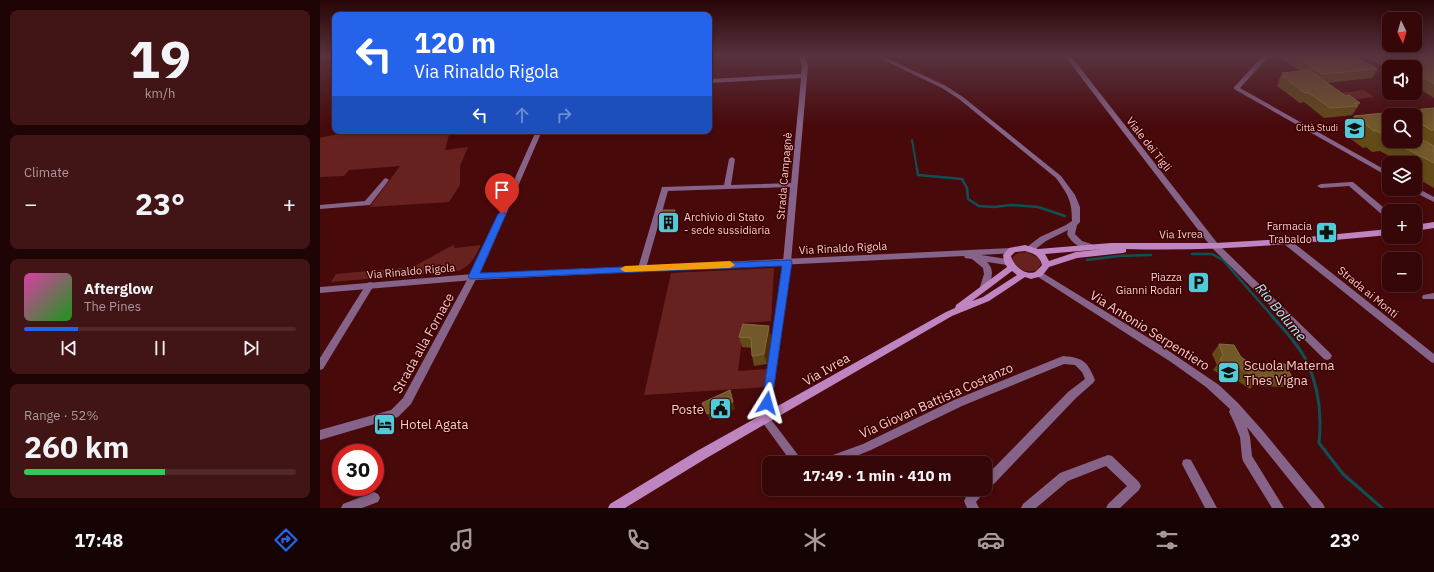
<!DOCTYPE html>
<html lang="en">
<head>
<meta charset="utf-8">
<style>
  :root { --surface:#360708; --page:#411516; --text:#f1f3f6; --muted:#aa999c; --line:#502829; --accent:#2563eb }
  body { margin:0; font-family:"IBM Plex Sans",sans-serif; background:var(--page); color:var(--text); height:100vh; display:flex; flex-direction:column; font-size:15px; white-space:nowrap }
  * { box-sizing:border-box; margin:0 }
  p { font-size:13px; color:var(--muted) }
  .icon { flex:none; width:22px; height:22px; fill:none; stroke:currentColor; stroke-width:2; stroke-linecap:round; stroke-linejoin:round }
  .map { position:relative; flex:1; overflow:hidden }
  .drawer { display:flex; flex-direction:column; gap:10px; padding:10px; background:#1e0404; width:320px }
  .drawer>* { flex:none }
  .top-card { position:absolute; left:12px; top:12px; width:380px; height:122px; border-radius:8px; box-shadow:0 2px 6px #0003,0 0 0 1px var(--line); background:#2563eb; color:#fff; overflow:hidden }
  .needle { width:26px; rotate:175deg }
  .fabs { position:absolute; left:1062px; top:12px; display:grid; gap:8px }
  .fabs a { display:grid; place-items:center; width:40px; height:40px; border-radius:8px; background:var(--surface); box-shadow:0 2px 6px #0003,0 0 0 1px var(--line); font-size:20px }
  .speed { position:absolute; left:12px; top:444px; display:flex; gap:8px; font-size:20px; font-weight:700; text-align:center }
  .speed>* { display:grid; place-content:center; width:52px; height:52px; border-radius:50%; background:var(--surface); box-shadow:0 2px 6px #0003,0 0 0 1px var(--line); line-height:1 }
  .speed .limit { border:6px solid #d22; background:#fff; color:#111 }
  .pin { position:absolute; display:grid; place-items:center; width:34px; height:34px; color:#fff; margin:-41px -17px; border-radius:50% 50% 50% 0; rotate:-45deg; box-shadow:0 0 4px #0007 }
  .pin .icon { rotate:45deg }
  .me { position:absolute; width:44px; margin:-22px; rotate:8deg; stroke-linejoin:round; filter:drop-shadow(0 0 3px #0008) }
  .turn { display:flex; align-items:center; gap:14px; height:84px; padding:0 16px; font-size:18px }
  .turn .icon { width:52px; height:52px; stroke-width:2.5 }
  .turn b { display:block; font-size:28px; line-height:34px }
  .lanes { display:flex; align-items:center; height:38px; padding:0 16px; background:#0003; justify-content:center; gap:20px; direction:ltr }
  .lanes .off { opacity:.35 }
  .big { font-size:30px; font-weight:800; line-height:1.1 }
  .drawer .card { flex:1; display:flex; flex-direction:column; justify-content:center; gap:6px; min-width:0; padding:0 14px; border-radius:8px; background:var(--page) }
  .drawer .dial { align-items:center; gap:0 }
  .dial b { font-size:52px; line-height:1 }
  .song { display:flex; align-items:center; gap:12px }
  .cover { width:48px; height:48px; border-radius:6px; background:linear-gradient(135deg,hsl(320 70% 55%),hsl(120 70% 35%)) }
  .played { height:4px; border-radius:2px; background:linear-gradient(90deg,var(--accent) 20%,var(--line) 20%) }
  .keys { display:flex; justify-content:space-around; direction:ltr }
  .heat { display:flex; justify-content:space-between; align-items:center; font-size:22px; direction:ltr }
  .charge { height:6px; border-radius:3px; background:linear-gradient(90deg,#34c759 52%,var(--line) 0) }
  .trip { position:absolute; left:442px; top:456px; width:230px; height:40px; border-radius:8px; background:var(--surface); box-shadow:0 2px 6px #0003,0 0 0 1px var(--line); font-weight:800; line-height:40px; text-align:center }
  .dock { display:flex; height:64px; justify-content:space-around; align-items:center; background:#160303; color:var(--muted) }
  .dock .icon { width:28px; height:28px }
  .dock .on { color:var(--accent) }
  .dock b { font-size:18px; color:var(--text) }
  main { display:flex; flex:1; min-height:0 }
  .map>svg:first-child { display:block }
</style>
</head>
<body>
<main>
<section class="drawer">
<div class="card dial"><b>19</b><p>km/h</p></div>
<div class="card"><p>Climate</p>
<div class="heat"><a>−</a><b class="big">23°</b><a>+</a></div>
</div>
<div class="card">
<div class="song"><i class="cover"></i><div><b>Afterglow</b><p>The Pines</p></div></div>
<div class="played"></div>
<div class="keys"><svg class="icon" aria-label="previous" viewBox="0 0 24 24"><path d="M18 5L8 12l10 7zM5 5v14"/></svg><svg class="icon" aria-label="pause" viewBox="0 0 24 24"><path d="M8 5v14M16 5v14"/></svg><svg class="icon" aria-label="next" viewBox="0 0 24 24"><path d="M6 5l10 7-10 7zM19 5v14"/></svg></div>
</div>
<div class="card"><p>Range · 52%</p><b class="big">260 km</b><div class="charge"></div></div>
</section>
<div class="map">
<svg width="1114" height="508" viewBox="0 0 1114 508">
  <rect width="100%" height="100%" fill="#48090b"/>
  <!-- green -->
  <g fill="#672220">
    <polygon points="1044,90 1054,97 1030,100 1019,93"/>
    <polygon points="30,131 130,131 125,150 148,147 140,166 140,185 129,202 50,207 80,166 29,170 24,176 0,177 0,138"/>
    <path d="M133 245 135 248 161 245C154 258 152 265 138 271L11 282 16 274 93 267Z"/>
    <path d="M707 252 719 258 721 264 717 270C705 274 699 269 692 260L693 257 698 253Z"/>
    <polygon points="454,268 451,321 424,323 418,371 449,369 447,387 324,395 351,273"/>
  </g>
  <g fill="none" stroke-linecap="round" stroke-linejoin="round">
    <!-- stream-far2 -->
    <polyline stroke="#0f5057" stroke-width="2" points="592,140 597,169"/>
    <!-- stream-far1 -->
    <g stroke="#0f5057" stroke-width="2.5">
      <polyline points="597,168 598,175 642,179 647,188 648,199 659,206 674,207 691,205 718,207 745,216"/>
      <polyline points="872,254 892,254 903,260 953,317"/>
      <polyline points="767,260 798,256 831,255"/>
    </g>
    <!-- stream -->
    <path stroke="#0f5057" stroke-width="3" d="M952 316C964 330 979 345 987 362 999 388 1002 415 999 443L1023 474 1062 508"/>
    <!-- minor -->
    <g fill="#866388" fill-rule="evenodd">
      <polygon points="478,55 484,55 488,66 471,262 450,418 484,463 472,463 440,419 463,262 470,187 348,191 326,268 322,271 318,268 342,187 404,185 409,159 412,157 415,159 411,185 471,183 481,78 389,83 389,79 481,74 482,66"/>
      <path d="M553 55H560L626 86 643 97 741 176 755 195 760 207V222L757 225 755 234 762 241 774 245 775 247 774 249C763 251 752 244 747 234L748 230 726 241 713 251H707L706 249 707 247 720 237 746 225 752 221C752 200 748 195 736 178L639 99 622 88Z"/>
      <polygon points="744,55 750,55 898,244 1010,353 1012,356 1010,359 1007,360 1004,359 892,248"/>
      <polygon points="944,55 950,55 920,88 1069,172 1069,177 914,89 914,87"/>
      <polygon points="216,131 222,131 167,258 91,404 78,417 0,440 0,430 71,410 83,398 159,258"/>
      <polygon points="66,178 69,180 50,205 0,209 0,205 45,201 64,179"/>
      <polygon points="1031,182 1033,182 1069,212 1069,218 1066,218 1029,186 1001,188 997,186 1001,184"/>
      <polygon points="1095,187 1114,197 1114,202 1092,191 1091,189 1095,189"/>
      <polygon points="967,239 970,240 1114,354 1114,363 1111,362 964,244 963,242 964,240"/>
      <polygon points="718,270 840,345 899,385 918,403 943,431 1003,504 1005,508 992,508 927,427 930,437 932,456 964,508 952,508 923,461 922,457 920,437 914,422 909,412 910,409 886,387 851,362 715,275 714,273"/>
      <polygon points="50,282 53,283 54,285 53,287 3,369 0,370 0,358 47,283"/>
      <polygon points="1114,293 1114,299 1103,299 1102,297 1103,295"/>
      <path d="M743 356C764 358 767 361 775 380L773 383 756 398 669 489 666 490 656 502 659 508H647L644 501 646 497 653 489H665V477L748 392 765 379 762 372 755 365 744 364 642 406 551 450 519 463H501L502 459 543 444 634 400Z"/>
      <polygon points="788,455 792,456 819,482 821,486 819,490 800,508 786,508 788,504 807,486 786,466 748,481 716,508 701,508 703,504 740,473"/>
      <polygon points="867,459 871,460 897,508 885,508 862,464 863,460"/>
      <polygon points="54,492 58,494 60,498 58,502 42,508 21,508 23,504"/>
    </g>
    <!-- tertiary -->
    <path fill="#866388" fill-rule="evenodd" d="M691 248 694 249 695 251 694 253 661 255 687 259 691 262 687 265 667 262C675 270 672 279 667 289H661L660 287 664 274 663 268 652 259 645 258 644 256 153 280 0 293V287L153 274Z"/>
    <!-- secondary -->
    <g fill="#be85c1" fill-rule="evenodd">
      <polygon points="1114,222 1114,228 1095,231 1095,225"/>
      <path d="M1069 229V235C982 243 894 252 806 249V252L803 253 757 258 729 267 722 276 711 279 705 277 669 301 632 316 385 459 305 508H288L290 504 377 451 626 312 635 308 636 305 687 267 684 262 683 255 689 248 705 245 718 249 791 243H895L967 239ZM783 249 756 252 729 261 725 254ZM705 251C713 253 720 256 722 265 720 267 718 270 715 272 705 276 693 265 691 256L695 252ZM692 271 697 275 663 297 652 301Z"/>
    </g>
  </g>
  <!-- wall -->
  <g fill="#624b16" fill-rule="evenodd">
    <polygon points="966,55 1034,55 1057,69 1052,78 1007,83 1026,96 1040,103 1032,115 1004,118 984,102 980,103 957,86 959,82 958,82 962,73 979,71 963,60"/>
    <polygon points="1039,55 1114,55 1114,98 1095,86 1095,67 1069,67 1069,70 1052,60 1048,60"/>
    <path d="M1114 108V145H1113L1114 146V188L1095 177V163H1075L1077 160 1060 151 1052 152 1046 147 1043 148 1023 133 1034 116ZM1069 115H1095V141H1069Z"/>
    <polygon points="357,217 354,229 340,230 338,223"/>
    <polygon points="451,336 447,364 434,366 432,356 432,348 422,347 419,337"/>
    <polygon points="899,344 931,364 972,377 964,387 933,386 930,389 910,376 908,379 893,370 897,365 892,354"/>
  </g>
  <!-- shaded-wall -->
  <g fill="#512b0a">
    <polygon points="355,210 357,217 354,229 351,222"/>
    <polygon points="449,326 451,336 447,364 444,354"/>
    <polygon points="410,390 415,409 390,420 387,414"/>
  </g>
  <!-- building -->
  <g fill="#725929" stroke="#866b42">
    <polygon points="973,55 1034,55 1057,69 1002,74"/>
    <polygon points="1065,55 1114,55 1114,84 1095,72 1095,67 1086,67"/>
    <polygon points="989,70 1026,96 1029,95 1040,103 1034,103 1038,106 1010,108 989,93 985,93 962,76 967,76 962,73"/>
    <polygon points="1114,108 1114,130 1111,130 1095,120 1095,115 1069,115 1069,135 1063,135 1057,131 1054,131 1034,116"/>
    <polygon points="1095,136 1114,146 1114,163 1085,148 1093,146 1084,141 1095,141"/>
    <polygon points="342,210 355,210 351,222 338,223"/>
    <polygon points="423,324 449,326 444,354 432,356 431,338 419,337"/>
    <polygon points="899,344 914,345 921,357 931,364 965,364 972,377 940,376 938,379 917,366 915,369 900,360 903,355"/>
    <polygon points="410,390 413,402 387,414 382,403"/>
  </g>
  <!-- sky -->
  <linearGradient id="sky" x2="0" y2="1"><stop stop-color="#280506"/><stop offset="0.44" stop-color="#58323f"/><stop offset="1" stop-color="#58323f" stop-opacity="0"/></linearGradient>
  <rect width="1114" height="126" fill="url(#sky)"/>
  <!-- route -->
  <polygon fill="#2563eb" stroke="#184099" points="182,211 186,214 160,273 471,260 472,262 451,406 447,408 443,406 442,403 462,266 150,279 148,277 178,214"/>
  <!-- slow -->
  <polygon fill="#f59e0b" points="410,261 415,265 410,268 305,272 300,269 305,266"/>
  <!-- icons -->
  <defs>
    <symbol id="university-square" viewBox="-11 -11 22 22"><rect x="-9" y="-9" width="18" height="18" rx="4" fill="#52cbd8" stroke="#3c0003"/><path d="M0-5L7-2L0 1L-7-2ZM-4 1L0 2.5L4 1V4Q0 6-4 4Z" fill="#111"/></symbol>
    <symbol id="building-square" viewBox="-11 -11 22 22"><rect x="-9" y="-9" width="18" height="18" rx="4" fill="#52cbd8" stroke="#3c0003"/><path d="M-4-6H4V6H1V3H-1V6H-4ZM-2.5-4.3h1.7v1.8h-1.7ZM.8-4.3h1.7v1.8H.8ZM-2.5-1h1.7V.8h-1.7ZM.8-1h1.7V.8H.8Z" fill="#111"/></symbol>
    <symbol id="pharmacy-square" viewBox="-11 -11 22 22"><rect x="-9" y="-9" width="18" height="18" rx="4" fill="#52cbd8" stroke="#3c0003"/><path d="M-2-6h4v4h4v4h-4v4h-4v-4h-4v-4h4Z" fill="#111"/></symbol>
    <symbol id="parking-square" viewBox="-11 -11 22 22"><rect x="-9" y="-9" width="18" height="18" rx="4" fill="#52cbd8" stroke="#3c0003"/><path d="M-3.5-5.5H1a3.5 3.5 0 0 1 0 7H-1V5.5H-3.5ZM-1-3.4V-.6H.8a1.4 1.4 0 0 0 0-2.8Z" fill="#111"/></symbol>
    <symbol id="school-square" viewBox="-11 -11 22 22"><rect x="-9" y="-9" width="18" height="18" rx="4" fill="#52cbd8" stroke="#3c0003"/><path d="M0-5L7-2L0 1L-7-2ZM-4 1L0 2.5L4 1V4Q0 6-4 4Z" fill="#111"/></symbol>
    <symbol id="civic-square" viewBox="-11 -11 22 22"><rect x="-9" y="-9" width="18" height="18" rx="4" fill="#52cbd8" stroke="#3c0003"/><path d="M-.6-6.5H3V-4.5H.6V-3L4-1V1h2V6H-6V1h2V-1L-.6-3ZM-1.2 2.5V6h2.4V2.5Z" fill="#111"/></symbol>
    <symbol id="hotel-square" viewBox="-11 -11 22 22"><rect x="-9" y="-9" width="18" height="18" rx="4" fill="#52cbd8" stroke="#3c0003"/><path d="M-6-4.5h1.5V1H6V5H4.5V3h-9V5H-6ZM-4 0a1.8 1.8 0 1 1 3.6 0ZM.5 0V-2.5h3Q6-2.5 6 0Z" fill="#111"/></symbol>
  </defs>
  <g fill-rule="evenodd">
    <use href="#university-square" x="1022" y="116" width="25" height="25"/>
    <use href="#building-square" x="336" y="210" width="25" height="25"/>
    <use href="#pharmacy-square" x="994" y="220" width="25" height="25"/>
    <use href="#parking-square" x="866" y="270" width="25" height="25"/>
    <use href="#school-square" x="896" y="360" width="25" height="25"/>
    <use href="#civic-square" x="388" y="396" width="25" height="25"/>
    <use href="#hotel-square" x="52" y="412" width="25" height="25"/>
  </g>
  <g text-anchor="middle" stroke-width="3" stroke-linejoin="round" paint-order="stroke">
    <!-- far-poi labels -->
    <g font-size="9" fill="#f5ccc8" stroke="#3c0003" text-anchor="end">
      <text x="1018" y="131">Città Studi</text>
    </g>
    <!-- street labels -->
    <g font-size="11" fill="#f5ccc8" stroke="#3c0003">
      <text transform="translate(829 144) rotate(52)" y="4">Viale dei Tigli</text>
      <text transform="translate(464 176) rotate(-85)" y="4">Strada Campagnè</text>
      <text transform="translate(861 234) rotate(-1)" y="4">Via Ivrea</text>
      <text transform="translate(523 248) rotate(-3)" y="4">Via Rinaldo Rigola</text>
      <text transform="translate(91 271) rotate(-5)" y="4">Via Rinaldo Rigola</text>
      <text transform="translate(1048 292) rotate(39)" y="4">Strada ai Monti</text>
    </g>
    <!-- poi labels -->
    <g font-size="11" fill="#f5ccc8" stroke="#3c0003" text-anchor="end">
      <text x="364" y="221" text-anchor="start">Archivio di Stato<tspan x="364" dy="13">- sede sussidiaria</tspan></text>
      <text x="992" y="230">Farmacia<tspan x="992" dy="13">Trabaldo</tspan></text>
      <text x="862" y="281">Piazza<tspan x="862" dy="13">Gianni Rodari</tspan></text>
    </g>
    <!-- near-street labels -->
    <g font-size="13" fill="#f5ccc8" stroke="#3c0003">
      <text transform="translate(830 330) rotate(32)" y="5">Via Antonio Serpentiero</text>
      <text transform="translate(103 343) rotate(-61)" y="5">Strada alla Fornace</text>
      <text transform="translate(506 369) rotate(-30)" y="5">Via Ivrea</text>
      <text transform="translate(616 400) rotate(-24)" y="5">Via Giovan Battista Costanzo</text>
    </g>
    <!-- near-poi labels -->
    <g font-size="13" fill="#f5ccc8" stroke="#3c0003" text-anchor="start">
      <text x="924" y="370">Scuola Materna<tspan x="924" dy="15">Thes Vigna</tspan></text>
      <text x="384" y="414" text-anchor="end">Poste</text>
      <text x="80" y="429">Hotel Agata</text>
    </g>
    <!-- near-water labels -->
    <g font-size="14" font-style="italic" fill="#a6f1fa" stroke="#3c0003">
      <text transform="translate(961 312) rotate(50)" y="5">Rio Bolume</text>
    </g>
  </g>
</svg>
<div class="fabs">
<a><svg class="needle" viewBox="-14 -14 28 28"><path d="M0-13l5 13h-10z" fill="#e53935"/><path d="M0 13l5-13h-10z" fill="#aa999c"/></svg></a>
<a><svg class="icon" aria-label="sound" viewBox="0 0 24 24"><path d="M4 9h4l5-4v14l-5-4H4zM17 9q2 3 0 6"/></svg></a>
<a><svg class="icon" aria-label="search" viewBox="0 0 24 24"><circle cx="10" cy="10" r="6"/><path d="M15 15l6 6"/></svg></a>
<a><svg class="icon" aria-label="layers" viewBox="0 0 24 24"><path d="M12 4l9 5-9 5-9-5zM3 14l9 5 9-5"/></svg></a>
<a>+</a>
<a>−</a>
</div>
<div class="speed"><div class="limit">30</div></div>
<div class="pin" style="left:182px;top:214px;background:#d93025"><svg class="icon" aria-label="arrive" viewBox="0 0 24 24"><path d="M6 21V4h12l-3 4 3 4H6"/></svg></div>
<svg class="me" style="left:447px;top:403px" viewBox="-20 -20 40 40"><path d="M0-17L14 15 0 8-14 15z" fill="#2563eb" stroke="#fff" stroke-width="4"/></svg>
<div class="trip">17:49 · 1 min · 410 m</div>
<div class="top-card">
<div class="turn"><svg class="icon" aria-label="left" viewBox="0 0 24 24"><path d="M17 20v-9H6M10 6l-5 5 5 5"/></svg><div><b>120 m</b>Via Rinaldo Rigola</div></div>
<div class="lanes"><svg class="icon" aria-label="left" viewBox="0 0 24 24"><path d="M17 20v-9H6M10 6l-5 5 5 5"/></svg><svg class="icon off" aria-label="ahead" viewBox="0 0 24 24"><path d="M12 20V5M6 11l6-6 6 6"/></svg><svg class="icon off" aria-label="right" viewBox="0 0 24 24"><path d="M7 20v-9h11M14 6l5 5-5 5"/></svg></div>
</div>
</div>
</main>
<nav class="dock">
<b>17:48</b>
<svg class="icon on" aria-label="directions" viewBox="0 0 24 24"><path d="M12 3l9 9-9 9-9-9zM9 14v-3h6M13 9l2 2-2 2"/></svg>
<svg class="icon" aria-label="music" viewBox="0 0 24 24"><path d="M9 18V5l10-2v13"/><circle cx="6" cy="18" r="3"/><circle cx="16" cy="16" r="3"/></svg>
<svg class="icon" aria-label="phone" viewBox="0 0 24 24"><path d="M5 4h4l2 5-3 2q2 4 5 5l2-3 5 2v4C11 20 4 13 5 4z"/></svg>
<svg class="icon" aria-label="climate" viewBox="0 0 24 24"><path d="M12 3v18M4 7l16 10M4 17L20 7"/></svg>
<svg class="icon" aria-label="car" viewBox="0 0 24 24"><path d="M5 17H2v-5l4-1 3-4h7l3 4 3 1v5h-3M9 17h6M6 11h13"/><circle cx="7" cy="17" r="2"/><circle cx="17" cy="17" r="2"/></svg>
<svg class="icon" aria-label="filters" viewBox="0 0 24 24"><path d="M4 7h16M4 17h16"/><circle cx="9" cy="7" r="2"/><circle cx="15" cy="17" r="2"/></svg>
<b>23°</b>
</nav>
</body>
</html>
